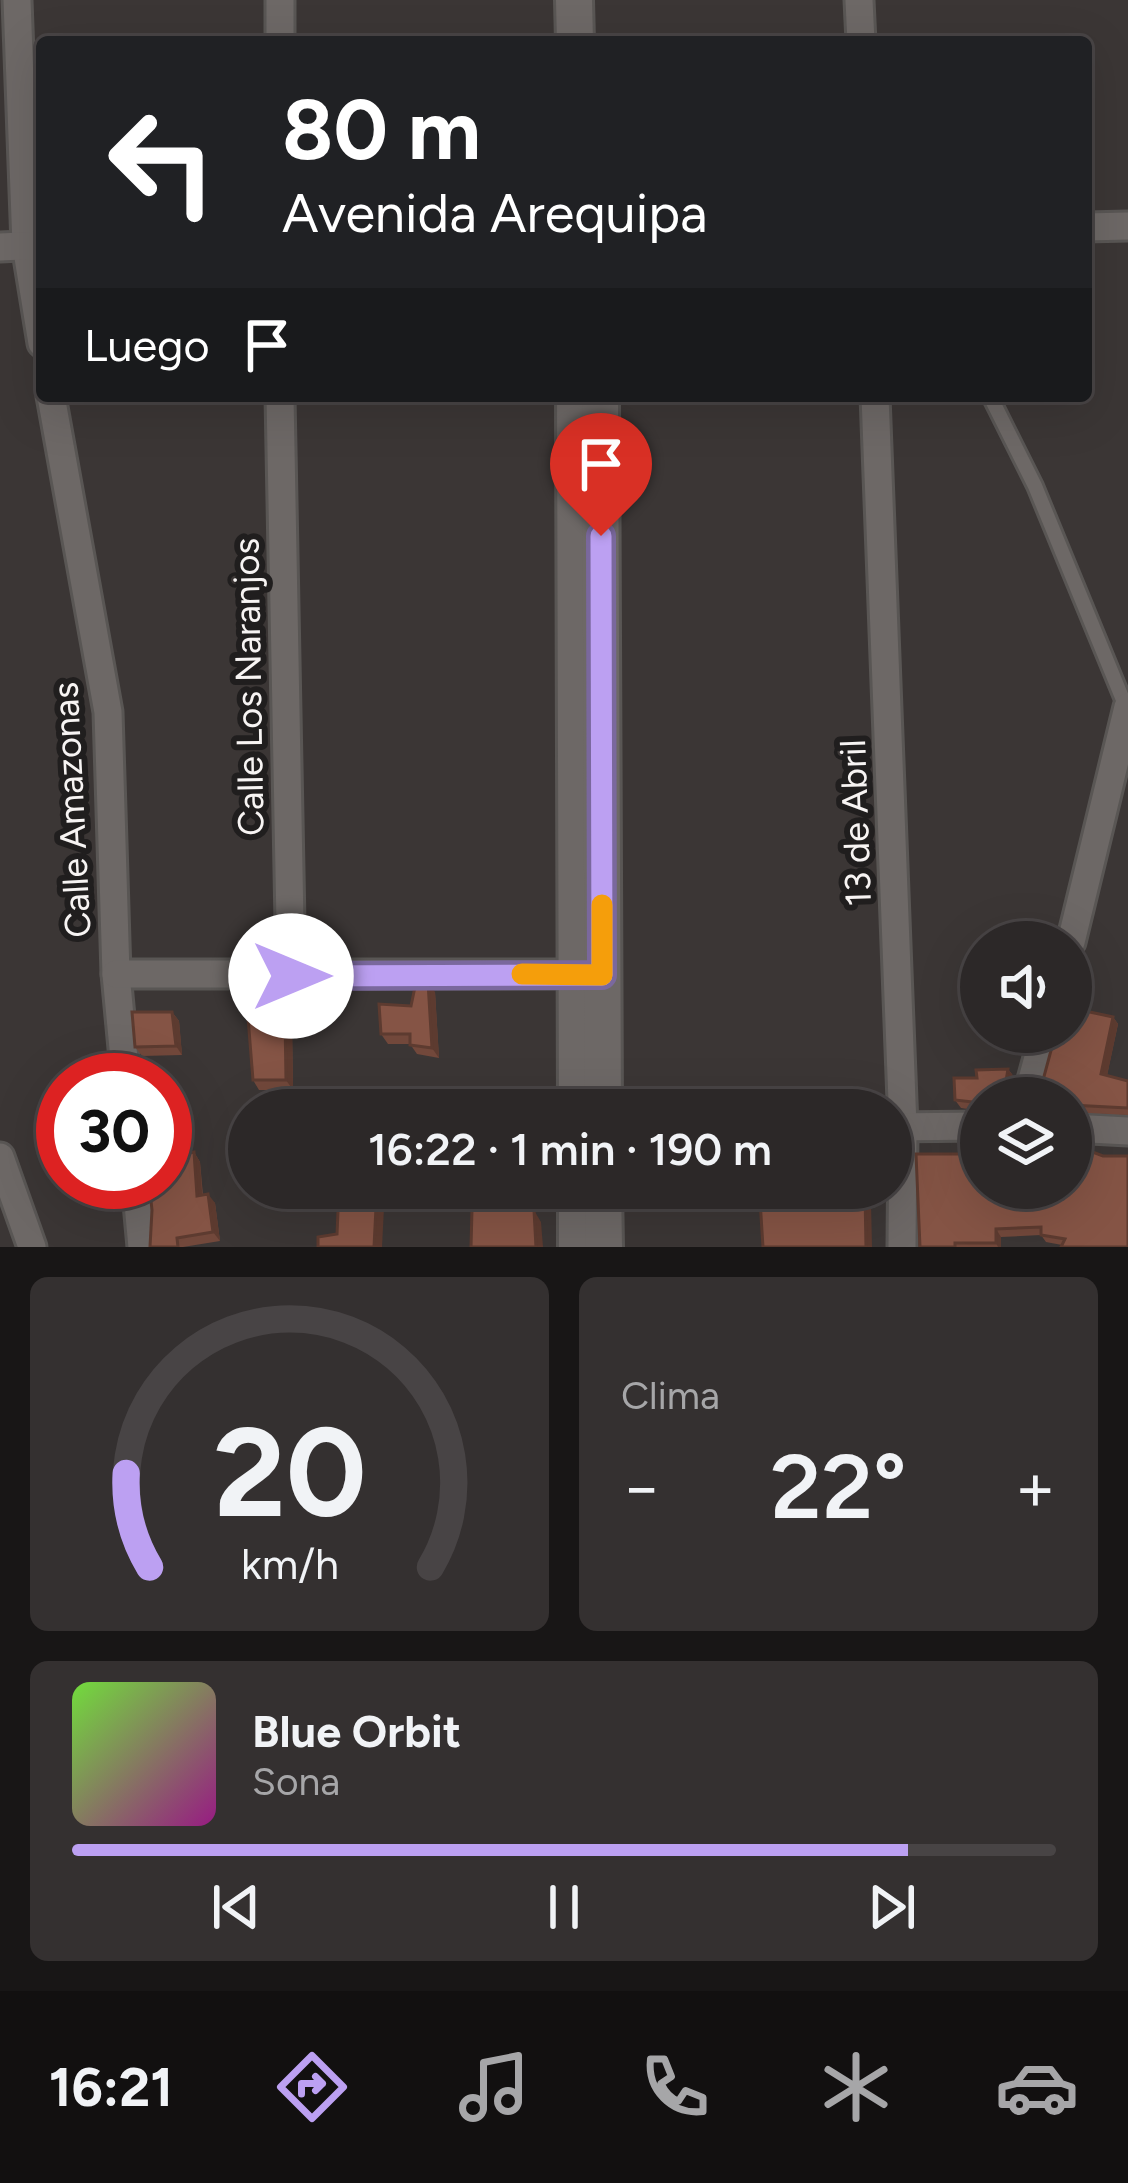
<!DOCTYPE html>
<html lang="es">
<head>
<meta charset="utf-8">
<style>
  :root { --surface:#2c2828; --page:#343030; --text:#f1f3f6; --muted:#a6a6a8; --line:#484445; --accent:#bca0f2 }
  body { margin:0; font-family:Figtree,sans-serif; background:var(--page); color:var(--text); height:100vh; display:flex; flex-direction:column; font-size:45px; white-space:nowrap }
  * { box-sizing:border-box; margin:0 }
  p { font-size:39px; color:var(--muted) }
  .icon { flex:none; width:66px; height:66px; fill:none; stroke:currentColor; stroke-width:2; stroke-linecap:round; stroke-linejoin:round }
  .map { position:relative; height:1247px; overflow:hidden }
  .side { display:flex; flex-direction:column; gap:30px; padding:30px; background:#181616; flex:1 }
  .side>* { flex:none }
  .top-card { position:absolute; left:36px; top:36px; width:1056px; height:366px; border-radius:12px; box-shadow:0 12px 48px #0002,0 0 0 3px var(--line); background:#202124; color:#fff; overflow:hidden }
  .tools { position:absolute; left:960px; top:921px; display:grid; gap:24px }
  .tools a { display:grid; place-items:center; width:132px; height:132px; border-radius:50%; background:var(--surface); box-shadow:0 12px 48px #0002,0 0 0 3px var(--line); font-size:60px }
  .speed { position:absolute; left:36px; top:1053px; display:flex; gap:24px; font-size:60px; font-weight:700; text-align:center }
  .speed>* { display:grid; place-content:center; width:156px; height:156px; border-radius:50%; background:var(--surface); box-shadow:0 12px 48px #0002,0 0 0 3px var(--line); line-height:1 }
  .speed .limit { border:18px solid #d22; background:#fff; color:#111 }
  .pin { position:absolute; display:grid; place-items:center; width:102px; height:102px; color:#fff; margin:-123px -51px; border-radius:50% 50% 50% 0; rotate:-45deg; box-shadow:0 0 12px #0007 }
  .pin .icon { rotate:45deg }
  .me { position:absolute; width:132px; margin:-66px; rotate:90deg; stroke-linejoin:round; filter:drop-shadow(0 0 9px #0008) }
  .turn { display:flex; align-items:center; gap:42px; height:252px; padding:0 48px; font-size:54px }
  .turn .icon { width:156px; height:156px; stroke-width:2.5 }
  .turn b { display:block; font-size:84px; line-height:102px }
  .then { display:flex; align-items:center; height:114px; padding:0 48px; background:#0003; gap:24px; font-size:45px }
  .big { font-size:90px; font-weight:600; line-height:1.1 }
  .side .tile { flex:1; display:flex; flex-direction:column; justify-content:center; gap:18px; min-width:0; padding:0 42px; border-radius:18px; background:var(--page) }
  .side .dial { align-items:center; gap:0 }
  .dial svg { height:312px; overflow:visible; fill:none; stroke:var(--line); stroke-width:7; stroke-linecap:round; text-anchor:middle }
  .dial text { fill:var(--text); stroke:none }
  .song { display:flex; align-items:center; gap:36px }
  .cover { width:144px; height:144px; border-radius:18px; background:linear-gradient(135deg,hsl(100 70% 55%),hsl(310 70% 35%)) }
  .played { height:12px; border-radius:6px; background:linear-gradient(90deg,var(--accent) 85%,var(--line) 85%) }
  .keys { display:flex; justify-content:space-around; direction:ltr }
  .heat { display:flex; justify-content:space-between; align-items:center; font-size:66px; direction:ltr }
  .side .tiles { flex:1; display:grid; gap:30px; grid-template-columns:1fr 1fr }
  .tile:last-child { grid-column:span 2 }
  .trip { position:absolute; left:228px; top:1089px; width:684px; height:120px; border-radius:60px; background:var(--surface); box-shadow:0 12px 48px #0002,0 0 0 3px var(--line); font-weight:600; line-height:120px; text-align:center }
  .menu { display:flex; height:192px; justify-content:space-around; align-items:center; background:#121010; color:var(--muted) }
  .menu .icon { width:84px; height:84px }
  .menu .current { color:var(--accent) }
  .menu b { font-size:54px; color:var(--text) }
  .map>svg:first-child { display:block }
</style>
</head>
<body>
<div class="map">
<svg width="1128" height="1247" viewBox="0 0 1128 1247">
  <rect width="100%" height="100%" fill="#3b3635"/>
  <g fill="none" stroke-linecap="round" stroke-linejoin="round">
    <defs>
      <polyline id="service" points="990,396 1035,486 1126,707"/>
      <g id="minor">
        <polyline points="17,0 26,245 42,343"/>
        <polyline points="859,0 861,42"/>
        <polyline points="280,42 280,0"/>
        <polyline points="1086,227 1128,226"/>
        <polyline points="0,247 42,245"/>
        <polyline points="51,396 108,712 116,974 126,1080"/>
        <polyline points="280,396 291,976"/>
        <polyline points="875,396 903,1127 902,1247"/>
        <polyline points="1071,942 1128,707"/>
        <polyline points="116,974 592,974"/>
        <polyline points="1027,1098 1045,1032"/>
        <polyline points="891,1127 981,1126"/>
        <polyline points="1071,1128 1128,1131"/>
        <polyline points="0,1157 32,1247"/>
        <polyline points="136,1182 142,1247"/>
      </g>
      <g id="secondary">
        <polyline points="574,0 575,42"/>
        <polyline points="575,396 577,1110"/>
        <polyline points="600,396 603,1110"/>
        <polyline points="577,1188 577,1247"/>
        <polyline points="603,1188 604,1247"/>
      </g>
    </defs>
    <!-- service casing -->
    <use href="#service" stroke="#595654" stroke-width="20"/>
    <!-- minor casing -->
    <use href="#minor" stroke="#595654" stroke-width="33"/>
    <!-- secondary casing -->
    <use href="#secondary" stroke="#595654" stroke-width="42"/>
    <!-- service -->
    <use href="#service" stroke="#6d6866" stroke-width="14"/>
    <!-- minor -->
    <use href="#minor" stroke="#6d6866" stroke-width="27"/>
    <!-- secondary -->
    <use href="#secondary" stroke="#6d6866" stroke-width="36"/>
  </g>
  <!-- wall -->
  <g fill="#72483b">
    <polygon points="435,992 439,1058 417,1054 410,1044 388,1044 381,1034 411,1006"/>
    <polygon points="273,1006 279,1015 285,1016 292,1025 293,1090 259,1090 253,1080"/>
    <polygon points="172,1012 179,1021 182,1055 142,1056 135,1047"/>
    <polygon points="1113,1017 1118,1024 1107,1075 1128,1081 1128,1115 1071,1112 1071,1098"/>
    <polygon points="1008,1069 1014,1077 981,1098 981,1111 961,1108 955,1100 977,1078"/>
    <polygon points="180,1125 188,1154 194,1152 200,1162 203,1195 215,1203 220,1241 183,1247 150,1247 152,1210"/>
    <polygon points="1103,1156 1062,1245 1046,1242 1041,1235 1001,1237 1001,1247 920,1247"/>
  </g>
  <!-- shaded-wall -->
  <g fill="#5d3b30">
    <polygon points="428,982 435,992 439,1058 432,1048"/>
    <polygon points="172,1012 179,1021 182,1055 176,1046"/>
    <polygon points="285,1016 292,1025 293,1090 286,1080"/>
    <polygon points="1113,1017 1118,1024 1106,1081 1101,1074"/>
    <polygon points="1008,1069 1014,1077 1010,1098 1007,1098 1004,1093"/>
    <polygon points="174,1116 180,1125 190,1164 184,1154"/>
    <polygon points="194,1152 200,1162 203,1206 197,1196"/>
    <polygon points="377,1188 385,1188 382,1247 374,1247"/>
    <polygon points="528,1188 536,1188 535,1212 541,1222 543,1247 536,1247 527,1210"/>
    <polygon points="865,1192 871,1202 872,1247 866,1247"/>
    <polygon points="208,1194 215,1203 220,1241 213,1232"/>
    <polygon points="996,1229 1001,1237 1001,1247 998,1247 996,1243"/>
  </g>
  <!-- building -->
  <g fill="#855445" stroke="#5d3b30" stroke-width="3">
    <polygon points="416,982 428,982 432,1048 410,1045 410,1034 381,1034 379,1004 411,1006"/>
    <polygon points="247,1005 273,1006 274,1015 285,1016 286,1080 253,1080"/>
    <polygon points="1071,1008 1113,1017 1101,1074 1128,1081 1128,1108 1071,1105 1071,1098 1036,1098 1039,1095 1056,1032 1071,1032"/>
    <polygon points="132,1012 172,1012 176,1046 135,1047"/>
    <polygon points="1008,1069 1004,1093 1008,1098 981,1098 981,1103 955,1100 954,1078 977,1078 976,1070"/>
    <polygon points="165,1116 174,1116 184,1154 194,1152 197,1196 208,1194 213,1232 177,1238 178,1247 150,1247 152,1210 149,1182 165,1182"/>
    <polygon points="1071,1144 1103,1156 1128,1156 1128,1247 1061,1247 1065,1239 1041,1235 1041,1227 996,1229 996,1243 955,1243 955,1247 920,1247 916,1154 981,1154 981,1188 1071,1188"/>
    <polygon points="339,1188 377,1188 374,1247 318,1247 318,1237 337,1234"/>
    <polygon points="499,1188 528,1188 527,1210 534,1210 536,1247 471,1247 472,1209 498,1210"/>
    <polygon points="865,1192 866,1247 763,1247 760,1200"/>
  </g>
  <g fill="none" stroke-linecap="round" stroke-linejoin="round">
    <defs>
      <polyline id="route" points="291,976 602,975 601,536"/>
    </defs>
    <!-- route casing -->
    <use href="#route" stroke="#7a689d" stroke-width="30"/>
    <!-- route -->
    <use href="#route" stroke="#bca0f2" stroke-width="21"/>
    <!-- slow -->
    <polyline stroke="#f59e0b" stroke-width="21" points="522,974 602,975 602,905"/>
  </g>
  <g text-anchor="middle" stroke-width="12" stroke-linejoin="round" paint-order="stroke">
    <!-- street labels -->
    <g font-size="36" fill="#f7f4f3" stroke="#201e1e">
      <text transform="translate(248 687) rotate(-91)" y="13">Calle Los Naranjos</text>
      <text transform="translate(71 810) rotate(-93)" y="13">Calle Amazonas</text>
      <text transform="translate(855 823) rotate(-92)" y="13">13 de Abril</text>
    </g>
  </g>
</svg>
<div class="tools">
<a><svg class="icon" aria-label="sound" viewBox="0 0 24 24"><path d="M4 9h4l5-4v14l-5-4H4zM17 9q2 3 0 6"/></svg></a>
<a><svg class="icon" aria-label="layers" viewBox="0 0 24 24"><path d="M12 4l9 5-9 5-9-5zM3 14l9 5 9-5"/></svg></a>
</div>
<div class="speed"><div class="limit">30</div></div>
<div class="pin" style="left:601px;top:536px;background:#d93025"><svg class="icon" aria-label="arrive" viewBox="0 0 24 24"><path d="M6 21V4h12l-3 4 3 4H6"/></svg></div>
<svg class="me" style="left:291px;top:976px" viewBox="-20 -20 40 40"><circle r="19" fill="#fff"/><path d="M0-13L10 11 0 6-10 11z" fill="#bca0f2"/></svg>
<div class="trip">16:22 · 1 min · 190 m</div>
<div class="top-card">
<div class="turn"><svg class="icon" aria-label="left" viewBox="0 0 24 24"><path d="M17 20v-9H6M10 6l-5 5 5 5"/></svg><div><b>80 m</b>Avenida Arequipa</div></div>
<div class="then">Luego<svg class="icon" aria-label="arrive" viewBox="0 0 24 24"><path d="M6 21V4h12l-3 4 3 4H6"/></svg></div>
</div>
</div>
<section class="side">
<div class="tiles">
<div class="tile dial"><svg viewBox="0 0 100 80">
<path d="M14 69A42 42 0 1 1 86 69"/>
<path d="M14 69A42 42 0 0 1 8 45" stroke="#bca0f2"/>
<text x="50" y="56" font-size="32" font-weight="700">20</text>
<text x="50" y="72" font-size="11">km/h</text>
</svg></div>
<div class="tile"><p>Clima</p>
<div class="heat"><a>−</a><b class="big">22°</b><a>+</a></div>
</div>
<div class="tile">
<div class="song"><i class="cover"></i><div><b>Blue Orbit</b><p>Sona</p></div></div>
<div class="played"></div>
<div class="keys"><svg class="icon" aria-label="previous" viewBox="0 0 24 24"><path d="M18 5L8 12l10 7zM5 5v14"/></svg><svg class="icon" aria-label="pause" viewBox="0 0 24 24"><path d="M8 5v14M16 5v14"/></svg><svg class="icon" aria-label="next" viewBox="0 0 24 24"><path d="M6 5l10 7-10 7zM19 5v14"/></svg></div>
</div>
</div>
</section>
<nav class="menu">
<b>16:21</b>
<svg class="icon current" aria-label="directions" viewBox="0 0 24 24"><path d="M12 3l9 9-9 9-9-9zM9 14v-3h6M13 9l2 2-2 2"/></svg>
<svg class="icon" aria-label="music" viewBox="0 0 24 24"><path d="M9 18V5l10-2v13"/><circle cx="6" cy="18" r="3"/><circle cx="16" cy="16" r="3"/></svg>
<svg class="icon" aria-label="phone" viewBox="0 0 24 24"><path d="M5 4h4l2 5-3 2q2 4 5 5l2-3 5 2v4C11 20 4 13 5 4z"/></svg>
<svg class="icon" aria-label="climate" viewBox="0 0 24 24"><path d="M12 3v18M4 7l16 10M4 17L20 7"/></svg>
<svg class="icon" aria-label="car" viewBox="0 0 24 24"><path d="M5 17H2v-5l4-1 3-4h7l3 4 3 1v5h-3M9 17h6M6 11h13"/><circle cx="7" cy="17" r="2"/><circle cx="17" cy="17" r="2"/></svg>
</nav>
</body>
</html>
